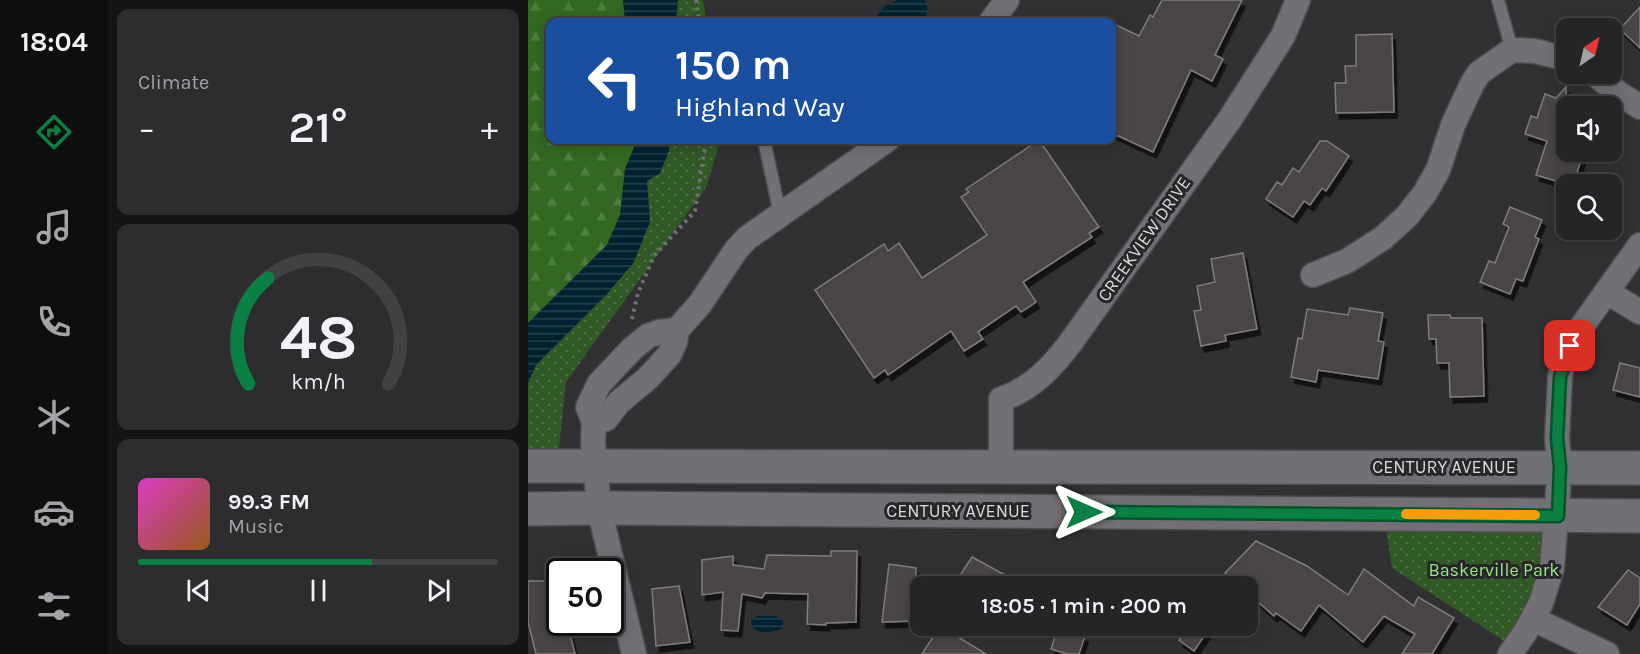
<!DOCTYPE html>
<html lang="en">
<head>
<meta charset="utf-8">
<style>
  :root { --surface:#252426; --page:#2d2c2e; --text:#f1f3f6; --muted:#a3a4a7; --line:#424143; --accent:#0b8043 }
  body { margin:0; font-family:Karla,sans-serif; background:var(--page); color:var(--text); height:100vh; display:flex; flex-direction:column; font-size:22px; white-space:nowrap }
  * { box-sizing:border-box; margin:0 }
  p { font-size:20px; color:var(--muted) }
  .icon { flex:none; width:33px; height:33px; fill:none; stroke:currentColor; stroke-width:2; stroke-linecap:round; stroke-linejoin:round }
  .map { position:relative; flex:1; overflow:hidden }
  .sheet { display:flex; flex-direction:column; gap:9px; padding:9px; background:#141415; width:420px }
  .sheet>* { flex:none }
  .top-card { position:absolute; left:18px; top:18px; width:570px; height:126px; border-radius:12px; box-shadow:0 3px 15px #0003,0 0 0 2px var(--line); background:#1a4fa0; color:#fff; overflow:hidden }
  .needle { width:39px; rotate:34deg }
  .buttons { position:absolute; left:1028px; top:18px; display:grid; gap:12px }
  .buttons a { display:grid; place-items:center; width:66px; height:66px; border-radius:12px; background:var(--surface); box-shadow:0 3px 15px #0003,0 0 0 2px var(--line); font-size:30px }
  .speed { position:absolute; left:18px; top:558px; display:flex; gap:12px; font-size:30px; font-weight:700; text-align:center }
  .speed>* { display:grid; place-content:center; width:78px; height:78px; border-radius:50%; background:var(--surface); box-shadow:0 3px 15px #0003,0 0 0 2px var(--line); line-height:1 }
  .speed .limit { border:3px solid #111; border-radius:9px; background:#fff; color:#111 }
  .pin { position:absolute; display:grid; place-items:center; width:51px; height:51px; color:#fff; margin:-26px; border-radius:12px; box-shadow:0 3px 9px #0006 }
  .me { position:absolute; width:66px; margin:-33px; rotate:90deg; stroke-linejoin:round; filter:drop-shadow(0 0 4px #0008) }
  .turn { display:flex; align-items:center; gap:21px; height:126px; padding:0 30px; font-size:27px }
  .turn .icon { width:78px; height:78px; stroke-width:2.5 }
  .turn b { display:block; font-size:42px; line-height:51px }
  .big { font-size:45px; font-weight:600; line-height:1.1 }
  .sheet .tile { flex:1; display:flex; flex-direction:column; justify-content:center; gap:9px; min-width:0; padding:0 21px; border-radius:12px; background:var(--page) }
  .sheet .dial { align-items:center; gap:0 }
  .dial svg { height:156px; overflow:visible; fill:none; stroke:var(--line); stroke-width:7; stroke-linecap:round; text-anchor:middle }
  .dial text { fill:var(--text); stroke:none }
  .song { display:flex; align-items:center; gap:18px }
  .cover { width:72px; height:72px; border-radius:9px; background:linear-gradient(135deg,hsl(310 70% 55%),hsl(30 70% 35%)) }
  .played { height:6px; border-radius:3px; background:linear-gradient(90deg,var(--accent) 65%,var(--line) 65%) }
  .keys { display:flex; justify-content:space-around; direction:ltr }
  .heat { display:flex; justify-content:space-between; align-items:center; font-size:33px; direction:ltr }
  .trip { position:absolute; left:382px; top:576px; width:348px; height:60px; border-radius:12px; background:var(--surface); box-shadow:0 3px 15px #0003,0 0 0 2px var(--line); font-weight:600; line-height:60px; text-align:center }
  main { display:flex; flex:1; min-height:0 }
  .menu { display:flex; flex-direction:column; width:108px; justify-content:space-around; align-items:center; background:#0f0e0f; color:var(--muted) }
  .menu .icon { width:42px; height:42px }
  .menu .selected { color:var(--accent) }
  .menu b { font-size:27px; color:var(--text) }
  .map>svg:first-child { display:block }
</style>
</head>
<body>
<main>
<nav class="menu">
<b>18:04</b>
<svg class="icon selected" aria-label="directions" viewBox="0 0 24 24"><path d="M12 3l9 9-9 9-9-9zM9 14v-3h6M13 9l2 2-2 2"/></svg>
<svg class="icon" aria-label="music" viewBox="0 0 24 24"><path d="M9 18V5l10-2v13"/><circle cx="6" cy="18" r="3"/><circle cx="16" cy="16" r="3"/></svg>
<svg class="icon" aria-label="phone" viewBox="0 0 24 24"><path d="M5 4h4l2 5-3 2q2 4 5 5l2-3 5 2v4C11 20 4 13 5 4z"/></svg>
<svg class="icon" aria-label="climate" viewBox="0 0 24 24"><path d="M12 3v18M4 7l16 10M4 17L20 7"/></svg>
<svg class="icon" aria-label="car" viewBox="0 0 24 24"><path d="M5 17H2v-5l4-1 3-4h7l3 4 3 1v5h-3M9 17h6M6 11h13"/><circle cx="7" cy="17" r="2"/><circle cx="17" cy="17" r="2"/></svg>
<svg class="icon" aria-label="filters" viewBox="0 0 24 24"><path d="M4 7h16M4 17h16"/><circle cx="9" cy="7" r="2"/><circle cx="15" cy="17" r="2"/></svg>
</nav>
<section class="sheet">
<div class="tile"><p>Climate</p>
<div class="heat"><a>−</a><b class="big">21°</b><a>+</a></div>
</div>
<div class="tile dial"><svg viewBox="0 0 100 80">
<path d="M14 69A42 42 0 1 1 86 69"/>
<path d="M14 69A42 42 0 0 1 24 15" stroke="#0b8043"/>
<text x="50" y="56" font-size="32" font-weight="700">48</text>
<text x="50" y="72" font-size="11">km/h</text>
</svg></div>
<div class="tile">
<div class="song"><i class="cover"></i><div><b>99.3 FM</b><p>Music</p></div></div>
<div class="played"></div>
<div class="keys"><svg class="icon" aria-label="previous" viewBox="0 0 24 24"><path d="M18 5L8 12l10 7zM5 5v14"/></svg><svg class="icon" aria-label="pause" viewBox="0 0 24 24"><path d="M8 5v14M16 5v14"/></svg><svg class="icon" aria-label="next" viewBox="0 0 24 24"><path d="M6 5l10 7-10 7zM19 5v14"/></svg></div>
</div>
</section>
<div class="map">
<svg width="1112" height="654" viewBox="0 0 1112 654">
  <defs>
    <pattern id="grass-dots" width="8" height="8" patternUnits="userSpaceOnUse" patternTransform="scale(1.5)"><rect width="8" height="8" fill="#315926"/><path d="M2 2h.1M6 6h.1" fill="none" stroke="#4e7045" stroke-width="1.8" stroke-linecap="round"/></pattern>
    <pattern id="forest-firs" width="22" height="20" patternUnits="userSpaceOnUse" patternTransform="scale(1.5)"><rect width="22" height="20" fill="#326821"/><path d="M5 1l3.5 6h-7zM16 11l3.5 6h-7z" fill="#4f7d41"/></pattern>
    <pattern id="water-rules" width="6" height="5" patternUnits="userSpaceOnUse" patternTransform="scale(1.5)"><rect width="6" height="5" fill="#002130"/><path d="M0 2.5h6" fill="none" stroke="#25414e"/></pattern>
    <filter id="shadow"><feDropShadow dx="3.5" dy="6" stdDeviation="0" flood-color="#0009"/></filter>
  </defs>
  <rect width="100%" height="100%" fill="#313033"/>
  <!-- grass -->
  <g fill="url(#grass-dots)">
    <polygon points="0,0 175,0 178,22 22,22 22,140 192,140 179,186 38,382 29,466 0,466"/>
    <polygon points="856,514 1030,516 987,648 864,568"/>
  </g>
  <!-- forest -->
  <polygon fill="url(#forest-firs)" points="0,0 95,0 97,22 22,22 22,140 109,140 97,169 92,215 79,245 0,323"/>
  <!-- water -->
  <g fill="url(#water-rules)">
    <polygon points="95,0 150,0 148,22 97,22"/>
    <path d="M369 0H396C402 8 399 14 394 21L347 22C349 10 358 5 369 0Z"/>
    <polygon points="109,140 141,140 141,151 132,173 119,181 122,222 106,262 78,295 8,365 0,383 0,323 79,245 92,215 97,169"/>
    <path d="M230 616H248L254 619 255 624 253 629C242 633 223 636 223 620Z"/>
  </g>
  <!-- building -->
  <g fill="#494548" stroke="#807c7e" stroke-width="1.5" filter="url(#shadow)">
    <polygon points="634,0 714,0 687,55 695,59 684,81 663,70 625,152 584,133 584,23 611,36 622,15 625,17"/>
    <polygon points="1112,7 1112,48 1092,29"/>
    <polygon points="864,34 866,112 808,113 807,83 818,83 817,66 828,66 828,35"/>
    <polygon points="1038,87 1038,152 1056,152 1045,184 1038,184 1008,175 1019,141 997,134 1003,116 1009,118 1017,94 1028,98"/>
    <polygon points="511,140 571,227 561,233 564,237 495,282 508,302 493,312 488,306 450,332 455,339 436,351 423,331 360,375 357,370 346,378 287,290 356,244 360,251 371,243 394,278 459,235 433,197 441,192 438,189"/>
    <polygon points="792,141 799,141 821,156 798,191 794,188 782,205 776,201 765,217 738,199 749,182 754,185 765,168 771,172"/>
    <polygon points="982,207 1014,220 1007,237 1011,239 995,281 988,279 982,294 952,282 961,261 967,263 981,227 975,224"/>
    <polygon points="715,253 729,329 697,335 698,341 673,346 666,311 673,310 669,286 687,282 683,259"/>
    <polygon points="822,308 855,313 850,341 856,342 850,379 790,370 788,382 763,377 770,338 774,339 779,309 820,315"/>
    <polygon points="900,315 922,315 923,318 954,318 956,396 922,397 921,363 909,363 908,339 901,339"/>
    <polygon points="1092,363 1112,368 1112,397 1085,390"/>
    <polygon points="728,541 779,566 820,595 836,569 886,606 890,597 926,618 904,654 874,654 887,634 856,616 835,642 791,605 773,631 748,613 746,616 720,593 720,586 713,586 697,573"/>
    <polygon points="303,551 329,551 328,622 298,623 298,625 279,624 280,594 237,593 234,598 214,594 210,631 193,630 195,592 174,595 174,560 205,556 205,565 236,569 239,555 303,556"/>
    <polygon points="444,557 497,586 425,586"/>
    <polygon points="361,564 388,568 387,621 354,622"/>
    <polygon points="1100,570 1112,578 1112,604 1099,625 1070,607"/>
    <polygon points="0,581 28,581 32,594 32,622 39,622 47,654 8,654 0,622"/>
    <polygon points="151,586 162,642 128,646 124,589"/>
    <polygon points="412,626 458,654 394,654"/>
    <polygon points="662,626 683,626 666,651 651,640"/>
    <polygon points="530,627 557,636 551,654 539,654 523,649"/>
  </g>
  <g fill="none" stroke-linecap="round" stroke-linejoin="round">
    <defs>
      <g id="lane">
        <polyline points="970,0 984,50"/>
        <polyline points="236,140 252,214"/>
      </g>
      <g id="street">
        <polyline points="463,22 479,0"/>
        <polyline points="1067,74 1090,93 1112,107"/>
        <polyline points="785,275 819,261 855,238 879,216 897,193 910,170 925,125 944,84 951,73 984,50 1007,51 1038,59"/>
        <polyline points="1079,292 1112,312"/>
        <polyline points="66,422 78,419 90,403 120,378 141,355 147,342 149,330 172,304 208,250 219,238 359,140"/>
        <path d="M473 468V399C503 390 525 366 543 342L702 119 755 36 770 0"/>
        <polyline points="1005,619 1079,654"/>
        <polyline points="106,654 71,508 65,443 66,422 60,407 71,384 104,349 120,336 131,332 149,330"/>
        <polyline points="982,654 998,631 1013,603 1024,568 1032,467 1029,439 1032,377 1036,361 1052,329 1112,245"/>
      </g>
      <g id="secondary">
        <polyline points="0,466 1112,468"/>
        <polyline points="0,509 71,508 1112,516"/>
      </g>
    </defs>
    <!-- lane casing -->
    <use href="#lane" stroke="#4c4b4d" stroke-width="15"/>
    <!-- street casing -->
    <use href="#street" stroke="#4c4b4d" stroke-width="27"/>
    <!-- secondary casing -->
    <use href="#secondary" stroke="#4c4b4d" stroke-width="36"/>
    <!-- path -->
    <g stroke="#717073" stroke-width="4" stroke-dasharray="3 4.5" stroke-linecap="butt">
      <polyline points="168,0 171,22"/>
      <polyline points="104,319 110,293 126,256 167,211 178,140"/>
    </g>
    <!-- lane -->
    <use href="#lane" stroke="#727074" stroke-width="12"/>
    <!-- street -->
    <use href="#street" stroke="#727074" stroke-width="24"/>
    <!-- secondary -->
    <use href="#secondary" stroke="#727074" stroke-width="33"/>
  </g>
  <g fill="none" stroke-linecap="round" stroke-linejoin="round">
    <defs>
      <polyline id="route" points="556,512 1030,516 1032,467 1029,439 1032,377 1042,346"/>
    </defs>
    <!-- route casing -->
    <use href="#route" stroke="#07532c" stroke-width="15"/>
    <!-- route -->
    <use href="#route" stroke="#0b8043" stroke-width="10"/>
    <!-- slow -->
    <polyline stroke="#f59e0b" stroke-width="10" points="878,514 1007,515"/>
  </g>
  <g text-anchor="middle" stroke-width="6" stroke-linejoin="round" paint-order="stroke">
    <!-- street labels -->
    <g font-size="18" fill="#dcdbdd" stroke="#272629">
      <text transform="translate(616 239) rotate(-55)" y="6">CREEKVIEW DRIVE</text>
      <text x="916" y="473">CENTURY AVENUE</text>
      <text x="430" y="517">CENTURY AVENUE</text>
    </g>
    <!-- park labels -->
    <g font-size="18" fill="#99e484" stroke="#272629">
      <text x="966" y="576">Baskerville Park</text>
    </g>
  </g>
</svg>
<div class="buttons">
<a><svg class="needle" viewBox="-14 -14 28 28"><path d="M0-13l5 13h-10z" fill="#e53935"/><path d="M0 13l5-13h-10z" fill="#a3a4a7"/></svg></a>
<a><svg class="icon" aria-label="sound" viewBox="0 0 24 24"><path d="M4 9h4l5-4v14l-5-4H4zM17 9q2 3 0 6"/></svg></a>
<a><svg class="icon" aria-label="search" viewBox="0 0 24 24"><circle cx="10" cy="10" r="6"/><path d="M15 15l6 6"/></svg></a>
</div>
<div class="speed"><div class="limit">50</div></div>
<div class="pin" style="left:1042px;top:346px;background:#d93025"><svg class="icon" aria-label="arrive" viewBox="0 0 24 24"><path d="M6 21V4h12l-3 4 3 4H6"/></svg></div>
<svg class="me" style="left:556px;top:512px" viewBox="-20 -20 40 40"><path d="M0-17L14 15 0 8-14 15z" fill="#0b8043" stroke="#fff" stroke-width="4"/></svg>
<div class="trip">18:05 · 1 min · 200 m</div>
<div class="top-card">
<div class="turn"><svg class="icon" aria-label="left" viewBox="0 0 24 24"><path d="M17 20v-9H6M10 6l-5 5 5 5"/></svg><div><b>150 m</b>Highland Way</div></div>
</div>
</div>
</main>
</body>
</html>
